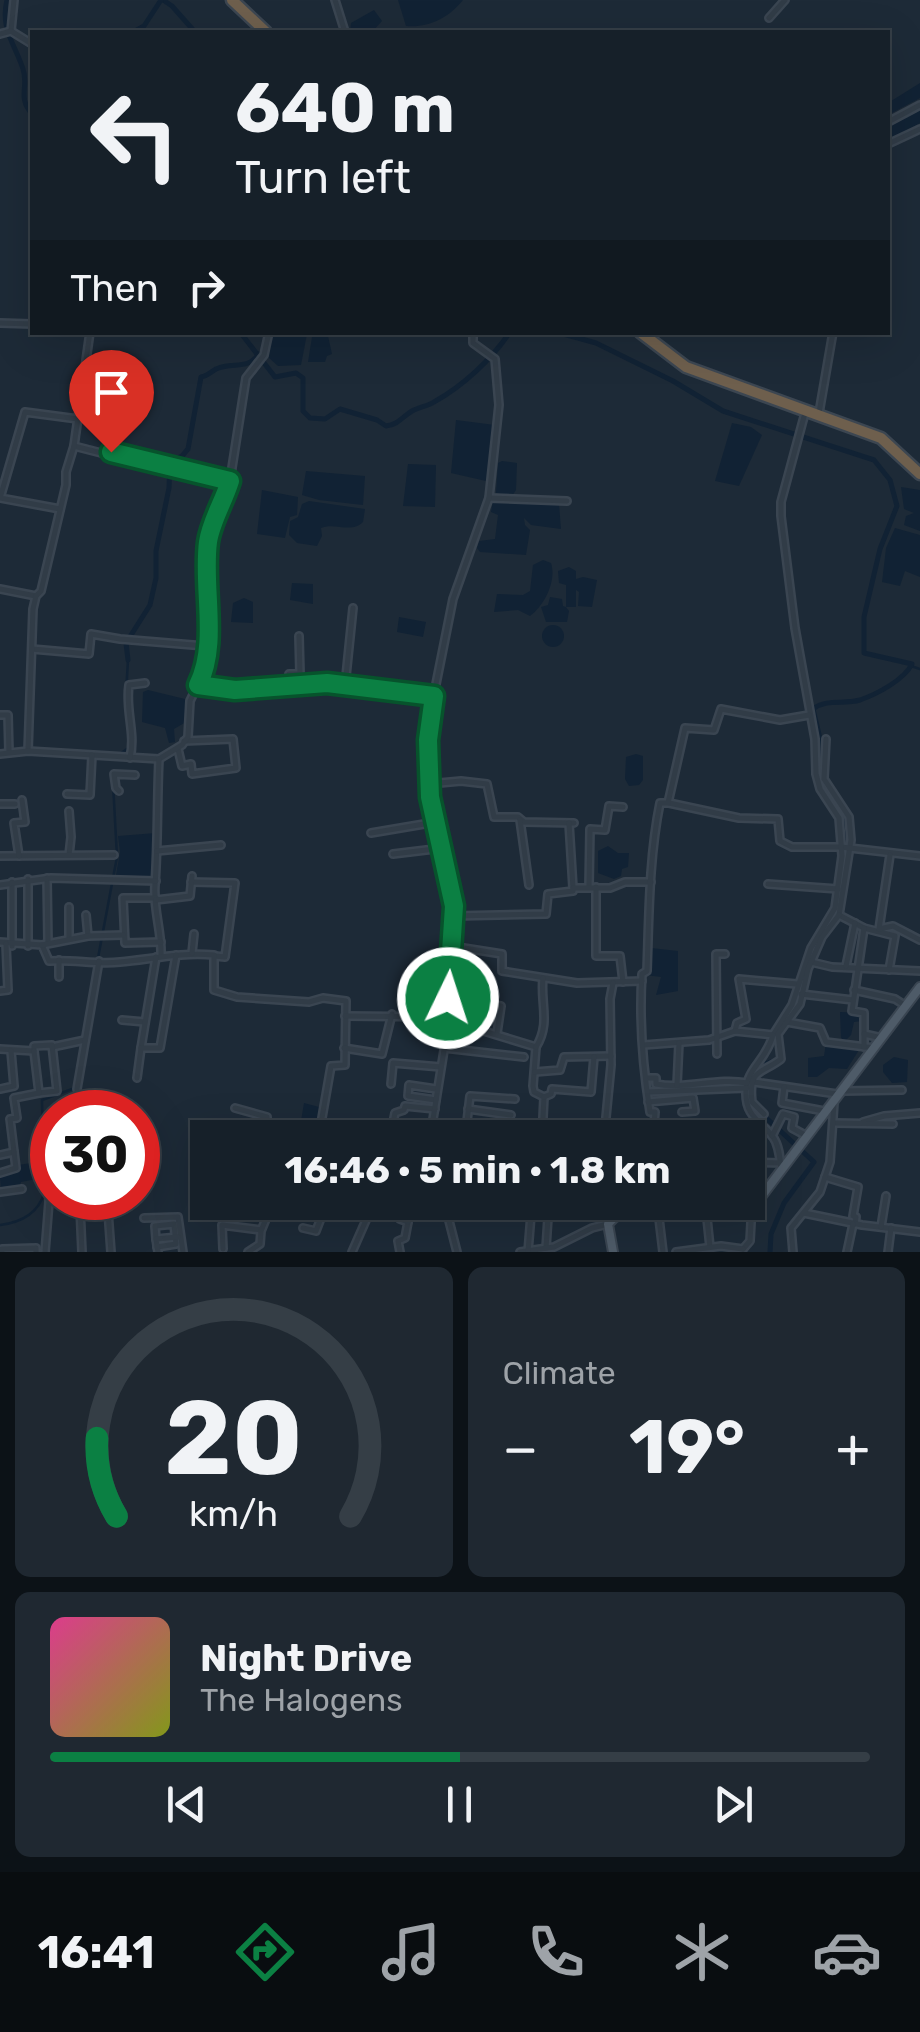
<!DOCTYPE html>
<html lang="en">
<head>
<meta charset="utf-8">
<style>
  :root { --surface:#162029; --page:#1f2831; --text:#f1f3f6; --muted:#9ea3a8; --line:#353e46; --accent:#0b8043 }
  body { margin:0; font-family:Rubik,sans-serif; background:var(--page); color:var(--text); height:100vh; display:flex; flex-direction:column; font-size:38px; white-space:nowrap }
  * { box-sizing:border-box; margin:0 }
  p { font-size:32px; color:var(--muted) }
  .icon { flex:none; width:55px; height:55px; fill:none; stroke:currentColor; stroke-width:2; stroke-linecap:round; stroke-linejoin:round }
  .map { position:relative; height:1252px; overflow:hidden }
  .drawer { display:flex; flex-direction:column; gap:15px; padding:15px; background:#0c1217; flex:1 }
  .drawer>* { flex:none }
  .guide { position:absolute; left:30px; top:30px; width:860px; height:305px; border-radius:0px; box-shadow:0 10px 40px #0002,0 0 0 2px var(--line); background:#162029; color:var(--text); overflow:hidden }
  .speed { position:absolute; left:30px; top:1090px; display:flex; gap:20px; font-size:50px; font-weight:700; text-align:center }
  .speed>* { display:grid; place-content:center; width:130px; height:130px; border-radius:50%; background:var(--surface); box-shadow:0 10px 40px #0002,0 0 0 2px var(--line); line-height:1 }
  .speed .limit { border:15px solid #d22; background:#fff; color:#111 }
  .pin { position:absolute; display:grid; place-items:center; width:85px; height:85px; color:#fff; margin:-102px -42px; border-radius:50% 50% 50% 0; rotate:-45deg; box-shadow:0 0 10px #0007 }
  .pin .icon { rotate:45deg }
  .me { position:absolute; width:110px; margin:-55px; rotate:4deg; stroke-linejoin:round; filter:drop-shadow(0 0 8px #0008) }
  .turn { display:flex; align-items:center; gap:35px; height:210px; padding:0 40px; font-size:45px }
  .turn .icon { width:130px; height:130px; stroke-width:2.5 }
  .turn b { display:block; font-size:70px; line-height:85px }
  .then { display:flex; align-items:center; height:95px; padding:0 40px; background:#0003; gap:20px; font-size:38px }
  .big { font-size:75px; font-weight:700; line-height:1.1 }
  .drawer .widget { flex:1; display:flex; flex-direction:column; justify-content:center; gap:15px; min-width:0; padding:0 35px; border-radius:15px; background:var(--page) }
  .drawer .dial { align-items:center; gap:0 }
  .dial svg { height:260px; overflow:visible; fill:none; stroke:var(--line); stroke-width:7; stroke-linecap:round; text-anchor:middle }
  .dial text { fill:var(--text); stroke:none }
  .song { display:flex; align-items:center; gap:30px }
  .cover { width:120px; height:120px; border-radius:15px; background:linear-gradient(135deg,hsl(330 70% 55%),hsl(70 70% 35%)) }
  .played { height:10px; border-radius:5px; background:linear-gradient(90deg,var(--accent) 50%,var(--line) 50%) }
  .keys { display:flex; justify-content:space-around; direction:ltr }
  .heat { display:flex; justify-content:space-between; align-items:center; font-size:55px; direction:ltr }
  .drawer .tiles { flex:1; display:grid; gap:15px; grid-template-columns:1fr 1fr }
  .widget:last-child { grid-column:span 2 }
  .trip { position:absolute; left:190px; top:1120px; width:575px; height:100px; border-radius:0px; background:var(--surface); box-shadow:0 10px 40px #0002,0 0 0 2px var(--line); font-weight:700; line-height:100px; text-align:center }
  .tabs { display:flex; height:160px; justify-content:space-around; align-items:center; background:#090d10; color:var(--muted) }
  .tabs .icon { width:70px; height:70px }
  .tabs .on { color:var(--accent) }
  .tabs b { font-size:45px; color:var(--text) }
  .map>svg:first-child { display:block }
</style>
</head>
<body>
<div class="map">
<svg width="920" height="1252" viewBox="0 0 920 1252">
  <rect width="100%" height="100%" fill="#1d2a37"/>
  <!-- water -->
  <g fill="#112234">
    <path d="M398 0H463C449 18 428 28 406 26Z"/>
    <polygon points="374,10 382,21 372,32 350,32 351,23"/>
    <polygon points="920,83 920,98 888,115 888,103"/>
    <polygon points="920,109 920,123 888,141 888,123 905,118"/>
    <polygon points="271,333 307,334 301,365 278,366 269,358"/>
    <polygon points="328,336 332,354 327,356 325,362 308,362 312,337"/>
    <polygon points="456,420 495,425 491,469 486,481 451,473"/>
    <polygon points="732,423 751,427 762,435 739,486 715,481"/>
    <polygon points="502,461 517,463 516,490 512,496 496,493 498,463"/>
    <polygon points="408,464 436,465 435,507 403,506"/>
    <polygon points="306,471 365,476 363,505 319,500 302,495"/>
    <polygon points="901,487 920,490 920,531 904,525 906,516 914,513 904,509"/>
    <polygon points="262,490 298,497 297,515 290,517 285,538 257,534"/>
    <path d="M309 501 365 509 363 522C351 534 335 522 321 528L322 536 317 546 297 543 289 535 290 521 298 517 302 504Z"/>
    <polygon points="493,501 559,504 561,529 531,525 524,518 525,525 530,530 526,555 480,552 477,548 479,541 495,539 498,515 491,512"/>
    <polygon points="895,528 920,535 920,577 905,571 900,586 882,582 886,548"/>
    <path d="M543 560 551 563C557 581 544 606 530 616L518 610 494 612 497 594 523 595 530 591 533 565Z"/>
    <polygon points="569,567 576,571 576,579 583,577 597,580 592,607 578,606 579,592 576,590 576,607 566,607 569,611 567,622 546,622 541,607 548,605 550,597 562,599 563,606 566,607 566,585 559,583 558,571"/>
    <polygon points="292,583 313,584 313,604 290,600"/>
    <polygon points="244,598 253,602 253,623 231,622 233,603"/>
    <polygon points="399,617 426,622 423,637 397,632"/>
    <circle cx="553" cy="636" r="11"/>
    <polygon points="148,690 185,699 186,722 174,729 175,742 169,743 165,728 142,722 143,692"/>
    <polygon points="636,754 643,756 643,780 639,785 629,786 625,779 626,757"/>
    <polygon points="156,833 154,879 116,875 120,852 118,836"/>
    <polygon points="608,846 618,853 629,853 628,867 622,869 621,876 614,879 598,873 598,851"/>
    <polygon points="651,948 678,951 678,991 656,995 661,977 644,975"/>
    <polygon points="452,1000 490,1008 486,1027 450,1019 449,1004"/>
    <polygon points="840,1012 863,1013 862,1021 854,1022 851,1035 845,1041 841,1038"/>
    <polygon points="826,1043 859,1050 847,1069 829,1068 817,1077 808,1077 808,1058 824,1056"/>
    <polygon points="894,1057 908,1060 907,1082 892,1083 883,1072 883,1065"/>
    <polygon points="59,1099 95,1102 94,1112 58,1112"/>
    <polygon points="304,1103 319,1107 316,1131 300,1127"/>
    <polygon points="38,1162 43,1172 42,1178 21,1182 19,1188 1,1190 0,1177 18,1165"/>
  </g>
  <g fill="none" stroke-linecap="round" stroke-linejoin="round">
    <!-- stream -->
    <g stroke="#112234" stroke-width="2.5">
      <polyline points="911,666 920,669"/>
      <polyline points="126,694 128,660"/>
      <polyline points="127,717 129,733"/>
      <polyline points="120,754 131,746"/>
      <polyline points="98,958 117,857 113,783"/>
      <path d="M0 1225C70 1216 41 1149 42 1100L75 1088"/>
    </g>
    <!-- canal -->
    <g stroke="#112234" stroke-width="5">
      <path d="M7 0C0 29 15 44 23 69 29 87 17 97 32 114"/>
      <polyline points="163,0 172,6 195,32"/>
      <polyline points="133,32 144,26 161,0"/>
      <path d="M240 332 275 377 296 373 303 378V411L310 418 325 419 340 409 377 420 386 426C398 425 402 417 412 411 419 407 428 406 434 402 463 386 492 359 510 332"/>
      <path d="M556 332 596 343 673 381 723 411 874 460 890 480 897 506 880 549 864 617V653L912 664C904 680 877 694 860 700 843 705 828 698 813 709L822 747 820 780 839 809 846 828 845 865"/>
      <path d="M128 660 126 643 150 605 156 578V551L169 488 170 462 182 456 188 449 201 377C207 376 211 372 216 369 233 361 247 371 259 354"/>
      <polyline points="754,1071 760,1065 775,1061"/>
      <polyline points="752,1105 814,1162 784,1203 771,1234 770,1252"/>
    </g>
    <defs>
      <g id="minor">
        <polyline points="335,0 345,32"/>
        <polyline points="769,18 785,0"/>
        <polyline points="11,31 14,0"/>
        <polyline points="0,34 11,31 32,44"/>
        <polyline points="888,122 920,105"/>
        <polyline points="888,144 920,129"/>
        <polyline points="0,323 32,324"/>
        <polyline points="819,413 833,332"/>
        <polyline points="74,446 109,455 113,451 230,481"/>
        <polyline points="489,498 567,501"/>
        <polyline points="60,509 0,498 25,412 78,419"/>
        <polyline points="0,589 36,596"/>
        <polyline points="32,649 89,654 91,634 120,639 205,646"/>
        <polyline points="198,685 235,690 327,683 433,695"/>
        <polyline points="289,685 289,674 300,674 299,636"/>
        <polyline points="345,686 353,608"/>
        <polyline points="0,715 8,715 9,752"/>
        <polyline points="826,739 824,779 849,817 851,840 839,915 864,928 895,936 889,970"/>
        <polyline points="178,749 182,766 191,764 192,774 236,768 233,739 184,741"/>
        <polyline points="28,751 33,609 36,596 41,591 66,485 66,472 74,446 90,332"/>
        <polyline points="0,754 28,751 159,759 182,745 188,737 190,701 202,676 207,647 205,576 209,540 231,474 246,378 264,355 269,332"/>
        <path d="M130 758C136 733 125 710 129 685L145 683"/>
        <path d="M159 759C157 801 158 844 155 885 153 909 162 932 161 956"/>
        <polyline points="429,784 461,781 487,784 494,817 518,817 524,822 574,823"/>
        <polyline points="119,791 116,788 114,774 135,775"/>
        <polyline points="67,794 90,795 92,755"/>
        <polyline points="669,803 739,818 778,819 780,841 792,847 841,847 920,856"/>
        <polyline points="0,804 15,804"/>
        <polyline points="520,820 529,885"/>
        <polyline points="569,823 573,888"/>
        <polyline points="371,833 436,822"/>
        <polyline points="157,851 221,845"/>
        <polyline points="393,854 443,848"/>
        <polyline points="69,855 71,837 69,811"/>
        <polyline points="890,855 879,929 893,926 920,940"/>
        <polyline points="0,856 114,855"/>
        <polyline points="19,856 14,823 25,822 22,800"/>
        <polyline points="47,878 48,943"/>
        <polyline points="28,879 28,946"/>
        <polyline points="12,882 12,946"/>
        <polyline points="191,882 235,883 225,957 215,956"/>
        <polyline points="768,884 838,889"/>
        <polyline points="0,885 51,878 156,881"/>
        <polyline points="589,887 590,829 605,830 609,806 623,807"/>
        <polyline points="596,887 596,956 620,956 623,982"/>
        <polyline points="156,898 123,898 125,943 161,942"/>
        <polyline points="156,900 190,896 192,876"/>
        <polyline points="69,907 69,938"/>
        <polyline points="86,915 88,936"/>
        <polyline points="453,916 546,914 548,894 573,891 573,888 610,888 625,882 651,882"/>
        <path d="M0 942 42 945 49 961C73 959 97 965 120 962 152 959 182 952 214 955V990L237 997 309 1002 323 998 346 1001 345 1065 331 1066 319 1135 290 1131 286 1138"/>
        <polyline points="42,945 88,936 123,935"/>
        <polyline points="451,946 502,954 502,971 577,983 642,981"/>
        <polyline points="192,953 194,934"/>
        <polyline points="811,962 832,967 920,971"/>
        <polyline points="846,966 855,923"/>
        <polyline points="59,977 59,960"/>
        <polyline points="854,990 895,999 906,1006"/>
        <polyline points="0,991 8,990 6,944"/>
        <polyline points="801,994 853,1000"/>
        <polyline points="447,998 501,1006 497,1033"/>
        <polyline points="345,1016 446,1017"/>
        <polyline points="122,1020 145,1022"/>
        <polyline points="787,1022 820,1028 826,1042 874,1048"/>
        <polyline points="446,1023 467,1026 536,1047 533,1086 534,1092 544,1097 542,1138"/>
        <polyline points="735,1031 737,1023 746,1019 739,979 797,984"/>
        <polyline points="864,1034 864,1013 852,1011 864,928"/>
        <polyline points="773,1035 792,1005 811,948 835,908 842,856 839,818 820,789 816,774 815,739 795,628 781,516 781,502 805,413"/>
        <path d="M644 1045 709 1040 735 1031 773 1035C766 1061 747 1068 746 1091 745 1117 761 1121 773 1137 779 1145 780 1158 781 1168"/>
        <polyline points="52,1047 85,1040"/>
        <path d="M536 1047C551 1023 540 1003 543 978"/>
        <polyline points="864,1047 864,1034 882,1038"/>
        <polyline points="141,1048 156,957"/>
        <polyline points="344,1048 382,1054 392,1014"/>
        <polyline points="444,1048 524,1057"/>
        <polyline points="0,1049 34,1051 34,1046 52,1045 57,1091 39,1093"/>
        <polyline points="717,1054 716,954 725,954"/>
        <polyline points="535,1072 560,1070 564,1057 611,1056"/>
        <polyline points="137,1078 141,1048 160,1048 176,955"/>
        <path d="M648 1078H656V1084C686 1090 717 1077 747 1083"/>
        <polyline points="754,1082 837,1094"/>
        <polyline points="391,1084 393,1063 441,1067"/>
        <polyline points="677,1085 679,1043"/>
        <polyline points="784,1087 782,1103 824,1111"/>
        <polyline points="0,1089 14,1086 11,1051"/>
        <polyline points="77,1089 99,961"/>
        <polyline points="843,1091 902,1090"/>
        <polyline points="648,1092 746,1088"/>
        <polyline points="544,1097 551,1094 552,1089 591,1092 594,1057"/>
        <polyline points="436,1100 408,1096 409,1085 436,1089"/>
        <polyline points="648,1102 693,1098 695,1111 682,1112"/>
        <polyline points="235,1108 267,1117 267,1124 290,1131"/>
        <polyline points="468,1109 511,1115"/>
        <path d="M764 1114 752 1102C748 1068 762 1074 781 1059L778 1034 800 1004 808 969 822 937 839 915"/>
        <polyline points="863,1122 884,1116 920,1113"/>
        <polyline points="835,1123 893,1124"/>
        <polyline points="321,1124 341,1129 350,1138"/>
        <polyline points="393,1127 433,1127"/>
        <polyline points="772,1136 783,1114 794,1117 792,1128 805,1135"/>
        <path d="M229 1138 230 1135C243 1139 254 1134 266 1128L267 1124"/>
        <polyline points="390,1138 395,1113 404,1110 405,1106 435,1109"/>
        <polyline points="430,1138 445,1044 454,906 430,797 430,714 453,599 489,498 499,405 495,359 473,343 473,332"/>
        <polyline points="465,1138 470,1096 515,1099"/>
        <polyline points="604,1138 611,1065 610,999 613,983"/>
        <path d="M653 1138 655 1112H650C643 1068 639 1019 642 974L647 971C649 916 649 857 660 803H668L685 728 714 730 721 709 780 720 809 715"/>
        <polyline points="0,1155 14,1152"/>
        <polyline points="748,1162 781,1163"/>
        <polyline points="0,1173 16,1168 10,1119 17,1118 14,1098 39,1093 34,1051"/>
        <polyline points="825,1177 858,1187 853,1216 856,1217 855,1224"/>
        <polyline points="0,1192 22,1189"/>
        <polyline points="375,1202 402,1212 400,1219 408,1222 405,1238 398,1241 400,1252"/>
        <polyline points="434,1202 447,1213 457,1252"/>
        <polyline points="625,1202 627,1213"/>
        <polyline points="80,1207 82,1252"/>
        <polyline points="706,1209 710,1247"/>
        <polyline points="658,1210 663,1252"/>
        <polyline points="108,1211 111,1252"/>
        <polyline points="804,1213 862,1225 920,1232"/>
        <polyline points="448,1217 455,1213 459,1202"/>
        <polyline points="144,1218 178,1217 183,1252"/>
        <polyline points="408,1222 411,1202"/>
        <polyline points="881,1227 886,1196"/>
        <polyline points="303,1228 316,1231 326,1205 355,1209 358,1203 365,1202"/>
        <polyline points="156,1239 155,1226 174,1224 176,1244 157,1247"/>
        <polyline points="546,1248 549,1202"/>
        <polyline points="223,1249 222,1225 261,1230"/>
        <polyline points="743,1249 750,1241 752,1204"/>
        <polyline points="2,1252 2,1249 36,1248 36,1252"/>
        <polyline points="45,1252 52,1164"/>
        <polyline points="158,1252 156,1239 178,1237"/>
        <polyline points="248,1252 260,1244 261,1231 273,1202"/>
        <polyline points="352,1252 374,1202"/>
        <polyline points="520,1252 554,1247 592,1228 608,1224"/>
        <polyline points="528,1252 532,1202"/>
        <polyline points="676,1252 721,1246 743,1249"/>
        <polyline points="793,1252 791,1228 820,1192 830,1162 834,1103"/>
        <polyline points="847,1252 853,1224"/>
        <polyline points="888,1252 891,1228"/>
      </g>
      <polyline id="major" points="613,1252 608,1224 615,1217 637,1210 672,1212 752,1204 761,1197 920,987"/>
      <g id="highway">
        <polyline points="232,0 266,32"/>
        <polyline points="640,332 686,367 881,438 920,474"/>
      </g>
    </defs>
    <!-- minor casing -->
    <use href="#minor" stroke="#3a4551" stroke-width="10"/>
    <!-- major casing -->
    <use href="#major" stroke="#3a4551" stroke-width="12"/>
    <!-- highway casing -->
    <use href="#highway" stroke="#3c4651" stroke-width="15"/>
    <!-- minor -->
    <use href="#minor" stroke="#313c47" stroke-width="5"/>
    <!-- major -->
    <use href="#major" stroke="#4e5b68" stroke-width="8"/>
    <!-- highway -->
    <use href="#highway" stroke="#6e5f4d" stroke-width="10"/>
  </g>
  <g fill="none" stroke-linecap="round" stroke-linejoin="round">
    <defs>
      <path id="route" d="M111 452 230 481C224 501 211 521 208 542 202 588 219 643 198 685L235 690 327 683 434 696 428 740 430 797 454 906 448 998"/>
    </defs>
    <!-- route casing -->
    <use href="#route" stroke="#07532c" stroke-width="25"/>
    <!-- route -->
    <use href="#route" stroke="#0b8043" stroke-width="18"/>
  </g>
</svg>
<div class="speed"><div class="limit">30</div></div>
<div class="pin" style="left:111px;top:452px;background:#d93025"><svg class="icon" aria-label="arrive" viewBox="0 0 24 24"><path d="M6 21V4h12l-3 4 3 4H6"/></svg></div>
<svg class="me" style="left:448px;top:998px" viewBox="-20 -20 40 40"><circle r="17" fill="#0b8043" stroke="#fff" stroke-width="3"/><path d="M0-11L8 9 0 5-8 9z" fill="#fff"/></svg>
<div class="trip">16:46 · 5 min · 1.8 km</div>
<div class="guide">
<div class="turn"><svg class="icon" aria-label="left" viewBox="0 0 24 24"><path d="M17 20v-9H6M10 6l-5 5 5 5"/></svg><div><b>640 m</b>Turn left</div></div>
<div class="then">Then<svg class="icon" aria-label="right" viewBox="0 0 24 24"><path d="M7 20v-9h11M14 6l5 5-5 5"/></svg></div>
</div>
</div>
<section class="drawer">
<div class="tiles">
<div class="widget dial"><svg viewBox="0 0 100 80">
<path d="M14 69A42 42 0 1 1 86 69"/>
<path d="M14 69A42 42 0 0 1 8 45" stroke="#0b8043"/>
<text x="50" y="56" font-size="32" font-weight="700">20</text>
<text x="50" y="72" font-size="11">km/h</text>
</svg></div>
<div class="widget"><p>Climate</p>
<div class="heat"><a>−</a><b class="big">19°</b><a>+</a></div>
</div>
<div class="widget">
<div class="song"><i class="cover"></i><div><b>Night Drive</b><p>The Halogens</p></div></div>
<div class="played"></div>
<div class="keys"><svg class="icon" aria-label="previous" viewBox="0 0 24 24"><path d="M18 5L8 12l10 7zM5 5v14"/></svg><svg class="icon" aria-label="pause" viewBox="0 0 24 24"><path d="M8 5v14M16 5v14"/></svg><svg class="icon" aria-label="next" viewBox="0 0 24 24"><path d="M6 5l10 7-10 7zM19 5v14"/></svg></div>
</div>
</div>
</section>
<nav class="tabs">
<b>16:41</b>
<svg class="icon on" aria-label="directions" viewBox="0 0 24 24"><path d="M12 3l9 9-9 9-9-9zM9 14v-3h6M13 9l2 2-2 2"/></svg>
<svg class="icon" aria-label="music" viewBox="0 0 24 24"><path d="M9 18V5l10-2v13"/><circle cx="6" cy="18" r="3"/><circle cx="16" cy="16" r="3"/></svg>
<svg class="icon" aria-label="phone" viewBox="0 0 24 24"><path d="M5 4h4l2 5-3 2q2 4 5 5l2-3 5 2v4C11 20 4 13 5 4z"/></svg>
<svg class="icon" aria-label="climate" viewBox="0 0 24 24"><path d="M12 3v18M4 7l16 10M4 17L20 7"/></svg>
<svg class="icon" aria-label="car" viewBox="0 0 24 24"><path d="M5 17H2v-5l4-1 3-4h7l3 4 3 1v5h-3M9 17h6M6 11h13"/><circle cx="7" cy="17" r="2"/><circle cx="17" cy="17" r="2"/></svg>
</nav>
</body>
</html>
